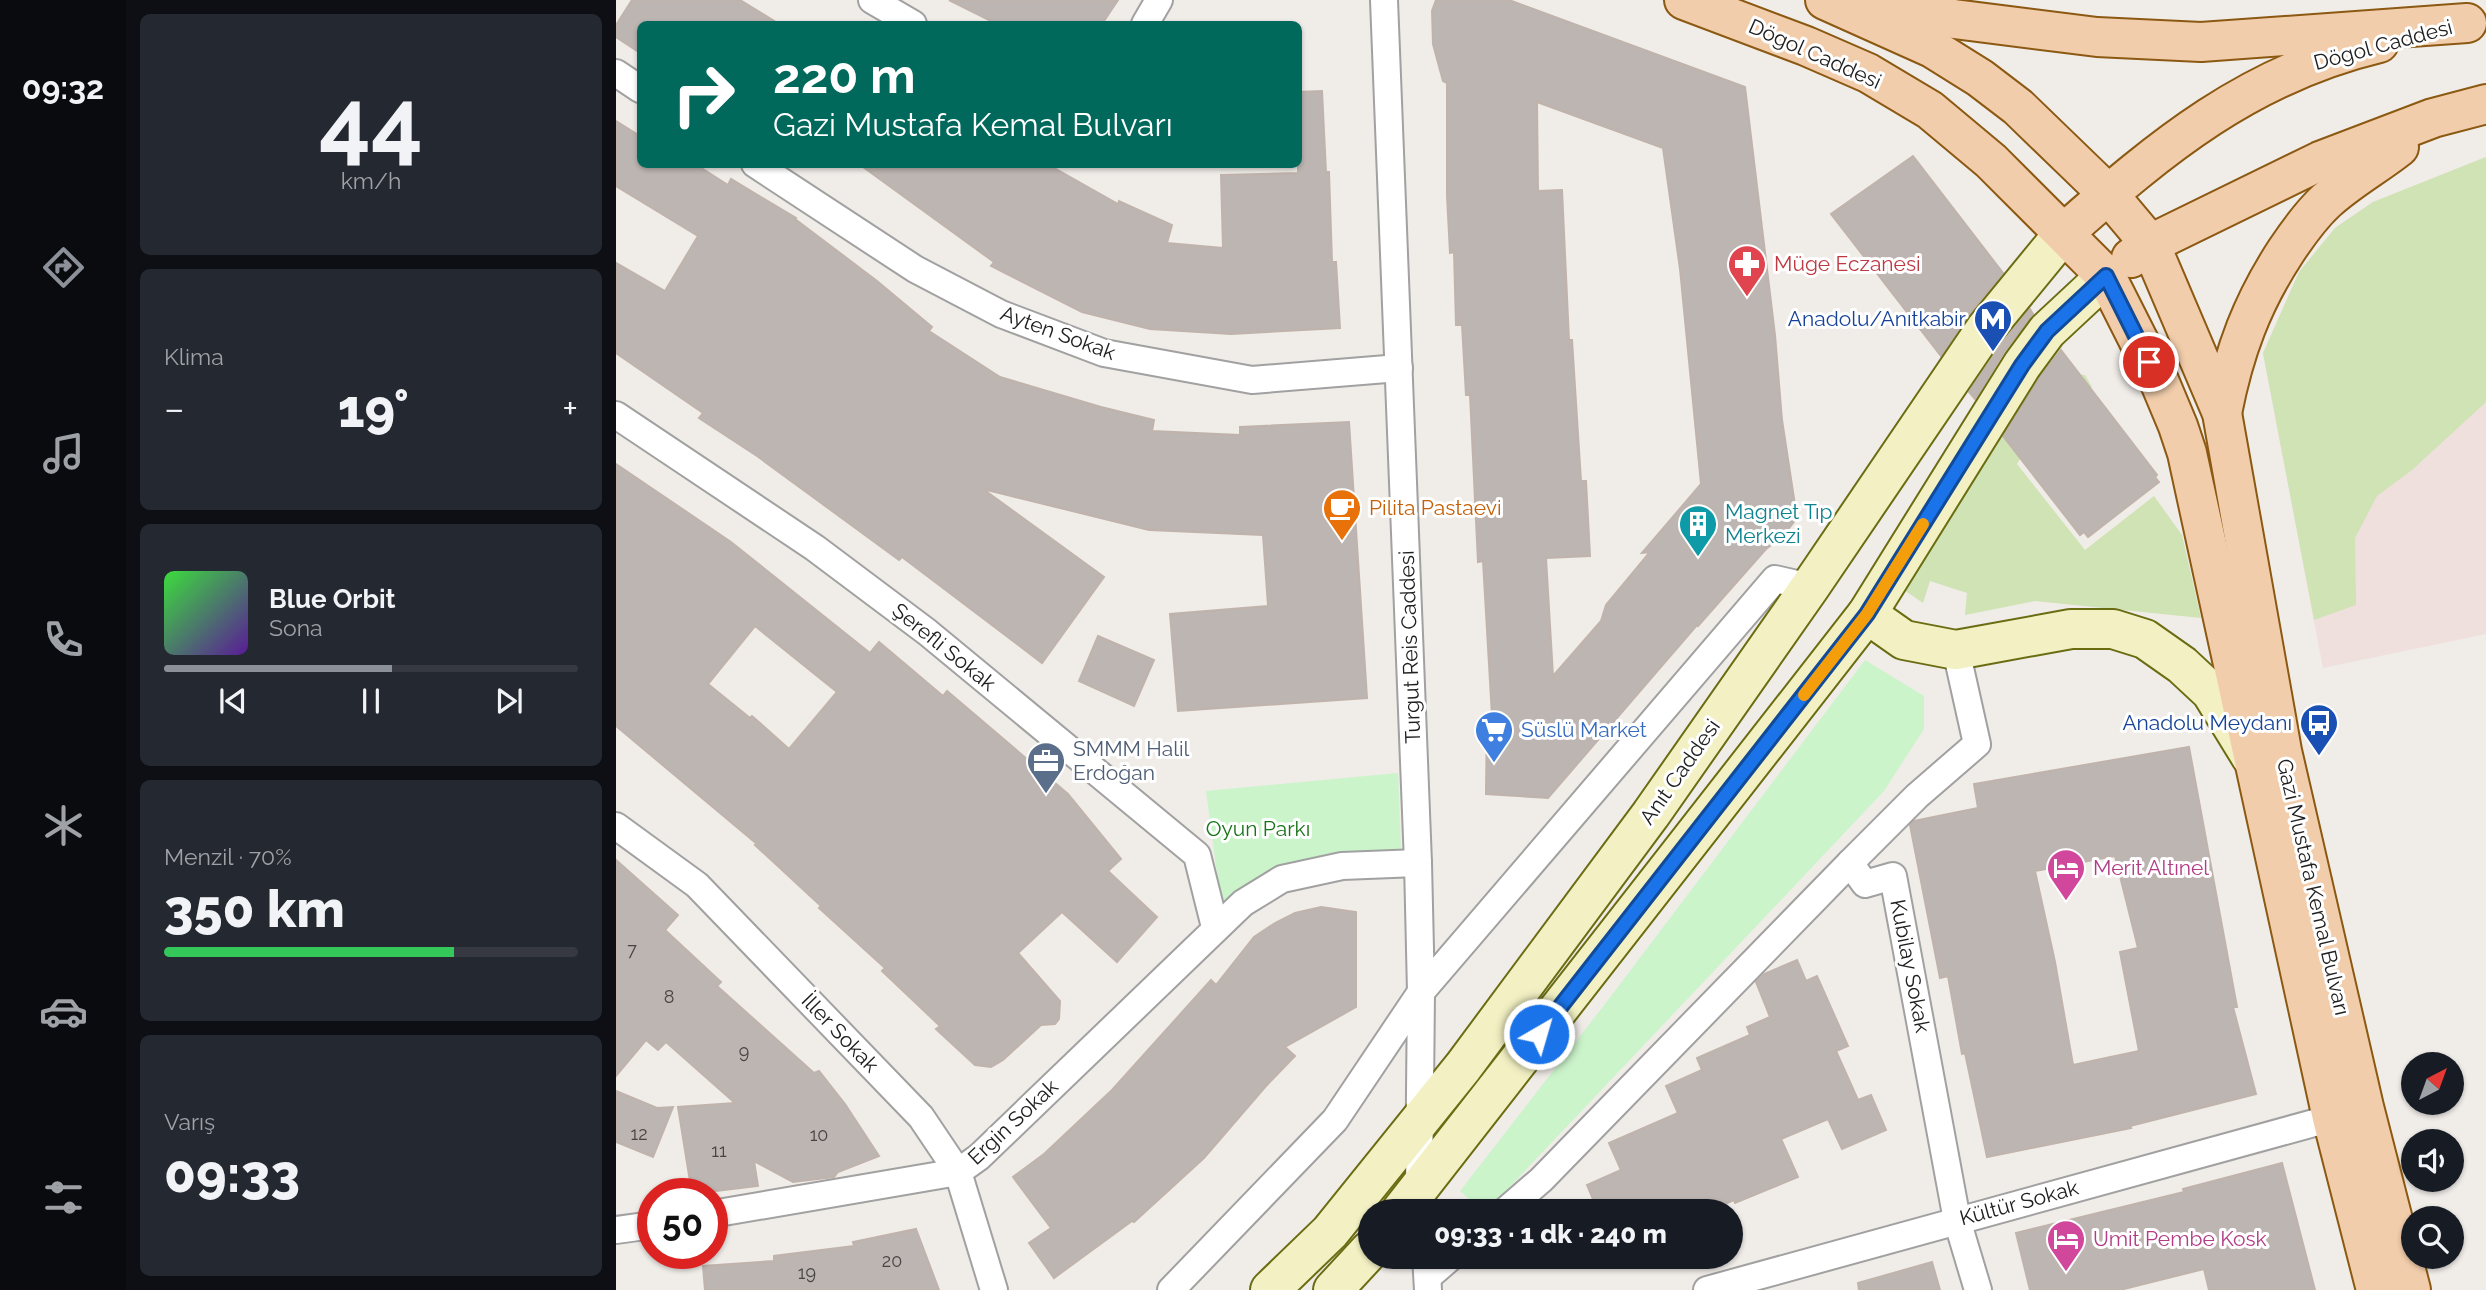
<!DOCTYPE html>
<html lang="tr">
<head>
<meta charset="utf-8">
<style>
  :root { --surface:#171b24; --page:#242831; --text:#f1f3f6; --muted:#9ea1a6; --line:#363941; --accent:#8c9099 }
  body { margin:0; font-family:Raleway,sans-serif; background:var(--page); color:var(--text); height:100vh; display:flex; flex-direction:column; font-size:26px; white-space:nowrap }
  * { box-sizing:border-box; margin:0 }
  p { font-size:23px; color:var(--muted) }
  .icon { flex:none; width:38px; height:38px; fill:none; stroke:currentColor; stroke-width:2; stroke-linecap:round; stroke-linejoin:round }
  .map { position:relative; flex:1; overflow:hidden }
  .details { display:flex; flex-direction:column; gap:14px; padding:14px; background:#0d0f14; width:490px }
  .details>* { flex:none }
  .hud { position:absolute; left:21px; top:21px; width:665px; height:147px; border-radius:10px; box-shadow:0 2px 5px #0004; background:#00695c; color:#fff; overflow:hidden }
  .needle { width:46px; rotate:41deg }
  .buttons { position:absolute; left:1785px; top:1052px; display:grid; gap:14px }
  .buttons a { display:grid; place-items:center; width:63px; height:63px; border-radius:50%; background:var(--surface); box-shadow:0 2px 5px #0004; font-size:35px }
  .speed { position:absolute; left:21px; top:1178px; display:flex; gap:14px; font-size:35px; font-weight:700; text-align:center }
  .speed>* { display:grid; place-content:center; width:91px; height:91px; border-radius:50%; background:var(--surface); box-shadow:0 2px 5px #0004; line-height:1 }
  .speed .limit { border:10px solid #d22; background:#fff; color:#111 }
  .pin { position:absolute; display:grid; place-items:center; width:60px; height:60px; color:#fff; margin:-30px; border:4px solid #fff; border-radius:50%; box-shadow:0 2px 7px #0007 }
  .me { position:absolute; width:77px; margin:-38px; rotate:38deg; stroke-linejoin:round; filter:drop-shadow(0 0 5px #0008) }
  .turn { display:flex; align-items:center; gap:24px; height:147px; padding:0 21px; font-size:32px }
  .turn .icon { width:91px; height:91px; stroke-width:2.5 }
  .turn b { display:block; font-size:49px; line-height:60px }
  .big { font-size:52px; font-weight:800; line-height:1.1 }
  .details .card { flex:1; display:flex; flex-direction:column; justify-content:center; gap:10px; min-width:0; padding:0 24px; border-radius:10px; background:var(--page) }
  .details .dial { align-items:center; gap:0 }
  .dial b { font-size:91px; line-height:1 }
  .song { display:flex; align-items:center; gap:21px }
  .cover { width:84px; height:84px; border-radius:10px; background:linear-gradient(135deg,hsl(120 70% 55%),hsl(270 70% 35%)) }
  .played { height:7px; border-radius:4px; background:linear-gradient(90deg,var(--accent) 55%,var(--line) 55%) }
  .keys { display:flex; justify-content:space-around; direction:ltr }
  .heat { display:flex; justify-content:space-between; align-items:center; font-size:38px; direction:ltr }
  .charge { height:10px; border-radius:5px; background:linear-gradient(90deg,#34c759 70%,var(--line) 0) }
  .trip { position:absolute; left:742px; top:1199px; width:385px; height:70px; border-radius:35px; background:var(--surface); box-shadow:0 2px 5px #0004; font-weight:800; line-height:70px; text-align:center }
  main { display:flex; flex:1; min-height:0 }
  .tabs { display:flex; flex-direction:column; width:126px; justify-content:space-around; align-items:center; background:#090b0e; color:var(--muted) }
  .tabs .icon { width:49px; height:49px }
  .tabs .current { color:var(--accent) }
  .tabs b { font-size:32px; color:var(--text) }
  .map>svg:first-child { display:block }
</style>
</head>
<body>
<main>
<nav class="tabs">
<b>09:32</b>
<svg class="icon current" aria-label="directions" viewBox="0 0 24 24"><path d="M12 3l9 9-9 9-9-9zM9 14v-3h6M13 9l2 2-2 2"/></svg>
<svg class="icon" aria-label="music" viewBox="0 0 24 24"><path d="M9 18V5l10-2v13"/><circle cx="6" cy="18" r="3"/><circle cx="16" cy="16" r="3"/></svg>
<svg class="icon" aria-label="phone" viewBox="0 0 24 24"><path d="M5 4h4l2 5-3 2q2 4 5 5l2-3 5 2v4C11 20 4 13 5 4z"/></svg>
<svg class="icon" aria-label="climate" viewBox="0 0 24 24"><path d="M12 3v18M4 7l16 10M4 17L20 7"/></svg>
<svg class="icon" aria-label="car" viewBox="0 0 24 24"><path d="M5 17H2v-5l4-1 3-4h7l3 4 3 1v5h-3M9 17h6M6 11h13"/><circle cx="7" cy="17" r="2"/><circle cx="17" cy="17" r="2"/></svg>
<svg class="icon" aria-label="filters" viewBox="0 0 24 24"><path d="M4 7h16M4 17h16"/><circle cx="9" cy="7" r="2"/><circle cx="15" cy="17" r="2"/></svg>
</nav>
<section class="details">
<div class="card dial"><b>44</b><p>km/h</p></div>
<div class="card"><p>Klima</p>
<div class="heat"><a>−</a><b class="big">19°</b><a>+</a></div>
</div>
<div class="card">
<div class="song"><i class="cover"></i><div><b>Blue Orbit</b><p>Sona</p></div></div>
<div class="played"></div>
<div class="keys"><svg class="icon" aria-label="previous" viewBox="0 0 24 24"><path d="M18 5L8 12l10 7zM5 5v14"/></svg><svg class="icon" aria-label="pause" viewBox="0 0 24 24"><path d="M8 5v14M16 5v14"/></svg><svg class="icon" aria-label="next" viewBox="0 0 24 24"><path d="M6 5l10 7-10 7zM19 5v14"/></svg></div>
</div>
<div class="card"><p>Menzil · 70%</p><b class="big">350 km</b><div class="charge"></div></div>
<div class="card"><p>Varış</p><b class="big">09:33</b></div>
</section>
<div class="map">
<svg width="1870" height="1290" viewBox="0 0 1870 1290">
  <rect width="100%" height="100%" fill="#f0ece8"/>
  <!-- military -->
  <polygon fill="#efe0dd" points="1870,157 1870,634 1707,668 1647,353 1683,272 1719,228 1757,202"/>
  <!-- grass -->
  <g fill="#cfe3b4">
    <polygon points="1870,157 1870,402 1796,470 1761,496 1739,538 1740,605 1698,620 1647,353 1683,272 1719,228 1757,202"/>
    <polygon points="1436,371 1469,375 1476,387 1408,452 1401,464 1469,550 1538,496 1566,535 1585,618 1419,601 1349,615 1351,593 1314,581 1307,603 1288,590 1412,390"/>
  </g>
  <!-- park -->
  <g fill="#cbf4cb">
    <polygon points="1249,660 1308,696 1308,729 1268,791 871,1211 866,1211 844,1191 989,1004"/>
    <polygon points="782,773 785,849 711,854 657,869 605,904 590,791"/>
  </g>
  <!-- building -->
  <g fill="#bdb5b1" stroke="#c0b3ac" stroke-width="2" fill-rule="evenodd">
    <polygon points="16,0 124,0 163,24 24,24 24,53 0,37 0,25"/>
    <polygon points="333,0 502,0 486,24 381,24"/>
    <path d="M820 0H893L1129 87 1159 335 1166 420 1181 518 1166 537 1150 549 1082 626 1081 625 932 798 870 794 871 716H876L867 561 862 562 854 395H850L846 325H840L838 252 834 253 831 196V83L827 81 817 44 816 11ZM921 102 1047 148 1064 269 1085 484 1026 553 1034 552 990 605 985 621 937 676 930 558 974 556 970 481H965L956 340H953L946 190 922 191Z"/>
    <polygon points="706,91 710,172 713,172 716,262 720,262 724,328 615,334 534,329 466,312 375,266 378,262 243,164 431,164 502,204 503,201 556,225 551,243 607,248 605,175 682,173 682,92"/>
    <polygon points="0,121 24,136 24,164 79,164 112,185 115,179 180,218 179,219 261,281 316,327 313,331 384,377 485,407 538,420 536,431 624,435 624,427 733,422 751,698 562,711 554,614 652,606 647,535 533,530 367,489 488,577 426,663 286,557 283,560 141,456 83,418 87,413 0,353 0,263 49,291 82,236 0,186"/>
    <polygon points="1297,156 1387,273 1353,314 1325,356 1215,214"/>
    <polygon points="1414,309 1417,314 1388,352 1359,399 1353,392 1388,341"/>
    <polygon points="1445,350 1541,475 1539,477 1543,482 1472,537 1468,532 1464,535 1387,436 1424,377"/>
    <path d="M0 464 115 542 254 653 263 642 327 696 331 691 452 794 505 859 492 871 541 917 501 962 446 912 402 953 444 1001 443 1019 439 1024 425 1025 387 1060 375 1067 359 1065 320 1029 324 1026 266 971 269 968 203 908 205 906 139 845 141 844 0 726ZM139 626 221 692 173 749 136 716 134 718 92 684Z"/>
    <polygon points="482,636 538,660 518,706 463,681"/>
    <path d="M1573 747 1621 1007H1617L1640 1094 1514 1126 1515 1128 1371 1157 1349 1053 1346 1054 1332 976 1324 978 1294 825 1298 821 1362 808 1358 784ZM1499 856 1522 948 1504 952 1523 1051 1457 1065 1439 962 1419 871Z"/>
    <polygon points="0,860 62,915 49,930 105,982 101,986 198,1073 203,1071 229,1104 263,1156 222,1172 218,1177 177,1182 138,1161 142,1186 76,1194 62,1107 119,1103 50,1042 42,1050 30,1040 0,1076"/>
    <polygon points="705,907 740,912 740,1007 669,1047 679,1056 650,1086 588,1158 518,1222 516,1221 438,1278 413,1243 435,1228 397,1177 428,1154 496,1090 595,980 600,985 638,937 659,923 679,913"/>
    <polygon points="1181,960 1190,981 1201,976 1232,1046 1220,1051 1242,1100 1255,1095 1270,1130 1226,1149 1212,1119 1165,1139 1182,1177 1119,1203 1118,1200 1093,1211 982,1211 971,1185 1005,1170 993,1143 1062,1113 1050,1086 1086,1070 1081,1058 1134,1035 1131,1027 1154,1017 1140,982 1148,974"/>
    <polygon points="0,1091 41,1108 57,1107 37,1157 0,1142"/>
    <polygon points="1666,1163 1699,1290 1593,1290 1588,1269 1504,1290 1414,1290 1400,1233 1568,1192 1567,1189"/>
    <polygon points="300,1229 323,1290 89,1290 87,1266 158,1261 158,1256 238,1246 237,1242"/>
    <polygon points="1316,1262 1324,1290 1243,1290 1242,1283"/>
  </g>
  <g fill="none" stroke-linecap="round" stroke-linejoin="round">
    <defs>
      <g id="street">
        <polyline points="256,0 297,24"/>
        <polyline points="768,0 802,863 805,992 803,1192"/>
        <polyline points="529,24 543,0"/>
        <polyline points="0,73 24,89"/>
        <polyline points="139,164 299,269 385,314 488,353 636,380 783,368"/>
        <polyline points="0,415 199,548 311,632 581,855 599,927"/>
        <polyline points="1340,650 1361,744 1301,796 1234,863 1249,884 1277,876 1341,1220 1362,1290"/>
        <polyline points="0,826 81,885 305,1117 342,1172 378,1290"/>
        <polyline points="889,1211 925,1180 1234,863"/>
        <polyline points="96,1214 342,1172 363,1157 627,903 666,879 726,866 802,863"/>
        <polyline points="0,1230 37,1225"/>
        <polyline points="810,1256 812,1290"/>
        <polyline points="813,1276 836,1256"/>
        <polyline points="555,1290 719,1120 805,992 1159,579 1194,587"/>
        <polyline points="1091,1290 1716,1118"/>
      </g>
      <g id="secondary">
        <polyline points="1251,614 1288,640 1340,650 1455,629 1497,629 1529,639 1566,665 1595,692 1635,757"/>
        <polyline points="785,1211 1251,614 1406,365 1431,331 1490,276"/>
        <polyline points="654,1290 714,1232 847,1067 1035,814 1194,587 1370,328 1448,233"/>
        <polyline points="717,1290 754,1250"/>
      </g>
      <g id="primary">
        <polyline points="1068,0 1190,46 1252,73 1314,110 1375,161 1490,276 1544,383 1562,426 1571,453 1716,1118 1760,1290"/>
        <polyline points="1209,0 1316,48 1364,78 1402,107 1492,194 1534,244 1606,413 1666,751 1748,1107 1795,1290"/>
        <polyline points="1255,4 1338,19 1481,37 1585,42 1851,23"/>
        <path d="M1448 233C1545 147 1633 74 1763 43"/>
        <polyline points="1515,258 1534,244 1704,161 1817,118 1870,104"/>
        <path d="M1606 413C1618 351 1636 303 1670 251 1682 233 1695 215 1710 201 1733 180 1759 166 1783 147"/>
      </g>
    </defs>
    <!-- street casing -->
    <use href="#street" stroke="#a1a1a1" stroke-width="30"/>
    <!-- secondary casing -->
    <use href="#secondary" stroke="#6a6c12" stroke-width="42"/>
    <!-- primary casing -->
    <use href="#primary" stroke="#8b5911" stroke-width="42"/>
    <!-- street -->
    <use href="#street" stroke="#fff" stroke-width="26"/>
    <!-- secondary -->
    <use href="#secondary" stroke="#f3f1c3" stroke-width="38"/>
    <!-- primary -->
    <use href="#primary" stroke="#f2cdab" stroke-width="38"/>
  </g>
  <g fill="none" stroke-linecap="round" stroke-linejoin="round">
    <defs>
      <polyline id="route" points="923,1034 1251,614 1406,365 1431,331 1490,276 1533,362"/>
    </defs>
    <!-- route casing -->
    <use href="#route" stroke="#114b97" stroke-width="18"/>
    <!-- route -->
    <use href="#route" stroke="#1a73e8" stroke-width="12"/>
    <!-- slow -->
    <polyline stroke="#f59e0b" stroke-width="12" points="1188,695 1251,614 1307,524"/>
  </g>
  <!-- icons -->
  <defs>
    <symbol id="pharmacy-pin" viewBox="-11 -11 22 30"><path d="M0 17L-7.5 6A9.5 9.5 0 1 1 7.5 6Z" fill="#e0444e" stroke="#fff"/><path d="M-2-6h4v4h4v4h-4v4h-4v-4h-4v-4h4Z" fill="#fff"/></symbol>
    <symbol id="metro-pin" viewBox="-11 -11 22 30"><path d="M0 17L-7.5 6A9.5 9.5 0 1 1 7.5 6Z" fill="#1a4fb4" stroke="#fff"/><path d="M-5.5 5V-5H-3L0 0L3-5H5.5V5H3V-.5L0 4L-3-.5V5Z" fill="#fff"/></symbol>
    <symbol id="cafe-pin" viewBox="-11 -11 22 30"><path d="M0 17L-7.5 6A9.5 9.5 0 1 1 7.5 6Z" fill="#e8710a" stroke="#fff"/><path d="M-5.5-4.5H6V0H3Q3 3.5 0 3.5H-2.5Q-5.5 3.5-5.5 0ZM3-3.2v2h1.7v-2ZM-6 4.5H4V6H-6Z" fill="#fff"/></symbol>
    <symbol id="building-pin" viewBox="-11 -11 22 30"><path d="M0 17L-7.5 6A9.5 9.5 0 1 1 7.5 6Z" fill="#0f9aa8" stroke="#fff"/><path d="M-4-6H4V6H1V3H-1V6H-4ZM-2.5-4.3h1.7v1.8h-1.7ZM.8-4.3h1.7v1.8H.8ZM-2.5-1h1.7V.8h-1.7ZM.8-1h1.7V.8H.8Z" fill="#fff"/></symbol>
    <symbol id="bus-pin" viewBox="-11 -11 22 30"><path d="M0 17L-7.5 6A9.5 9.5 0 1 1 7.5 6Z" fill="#1a4fb4" stroke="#fff"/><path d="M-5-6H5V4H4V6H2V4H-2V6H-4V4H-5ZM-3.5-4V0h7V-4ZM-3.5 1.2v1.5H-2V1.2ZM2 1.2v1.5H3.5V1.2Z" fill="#fff"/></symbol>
    <symbol id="supermarket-pin" viewBox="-11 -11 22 30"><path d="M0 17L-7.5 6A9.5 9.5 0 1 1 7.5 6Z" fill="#3f7fe0" stroke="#fff"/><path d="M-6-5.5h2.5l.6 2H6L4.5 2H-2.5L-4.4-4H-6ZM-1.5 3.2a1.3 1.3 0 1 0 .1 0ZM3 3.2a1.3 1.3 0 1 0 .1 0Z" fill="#fff"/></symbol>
    <symbol id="office-pin" viewBox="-11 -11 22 30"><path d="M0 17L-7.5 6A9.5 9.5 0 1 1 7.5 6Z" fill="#5c6f8a" stroke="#fff"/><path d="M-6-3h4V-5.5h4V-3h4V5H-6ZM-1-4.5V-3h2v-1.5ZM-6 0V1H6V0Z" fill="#fff"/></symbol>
    <symbol id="hotel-pin" viewBox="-11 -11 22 30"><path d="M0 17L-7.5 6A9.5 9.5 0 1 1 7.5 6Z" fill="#d1479c" stroke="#fff"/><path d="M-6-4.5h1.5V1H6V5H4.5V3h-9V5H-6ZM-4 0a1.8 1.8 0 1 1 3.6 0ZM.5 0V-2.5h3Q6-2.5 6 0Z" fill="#fff"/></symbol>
  </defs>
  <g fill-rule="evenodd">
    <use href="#pharmacy-pin" x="1109" y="242" width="44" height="60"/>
    <use href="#metro-pin" x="1355" y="297" width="44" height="60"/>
    <use href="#cafe-pin" x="704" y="486" width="44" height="60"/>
    <use href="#building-pin" x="1060" y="502" width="44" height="60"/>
    <use href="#bus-pin" x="1681" y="701" width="44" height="60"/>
    <use href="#supermarket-pin" x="856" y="708" width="44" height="60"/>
    <use href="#office-pin" x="408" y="739" width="44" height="60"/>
    <use href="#hotel-pin" x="1428" y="846" width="44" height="60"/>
    <use href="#hotel-pin" x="1428" y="1217" width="44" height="60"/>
  </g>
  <g text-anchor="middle" stroke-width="6" stroke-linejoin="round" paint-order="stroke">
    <!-- number labels -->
    <g font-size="18" fill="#474544">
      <text x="16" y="956">7</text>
      <text x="53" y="1003">8</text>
      <text x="128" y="1058">9</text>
      <text x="23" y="1140">12</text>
      <text x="203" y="1141">10</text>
      <text x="103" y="1157">11</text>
      <text x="276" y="1267">20</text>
      <text x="191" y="1279">19</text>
    </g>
    <!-- street labels -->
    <g font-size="21" fill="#202020" stroke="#fff">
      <text transform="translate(1767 45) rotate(-15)" y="7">Dögol Caddesi</text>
      <text transform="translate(1199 54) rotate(24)" y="7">Dögol Caddesi</text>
      <text transform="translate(442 333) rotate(20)" y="7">Ayten Sokak</text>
      <text transform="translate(328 647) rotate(39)" y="7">Şerefli Sokak</text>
      <text transform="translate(794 647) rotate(-92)" y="7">Turgut Reis Caddesi</text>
      <text transform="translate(1064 772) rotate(-55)" y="7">Anıt Caddesi</text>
      <text transform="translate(1697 887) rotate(77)" y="7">Gazi Mustafa Kemal Bulvarı</text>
      <text transform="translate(1294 966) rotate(79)" y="7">Kubilay Sokak</text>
      <text transform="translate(224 1033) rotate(46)" y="7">İller Sokak</text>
      <text transform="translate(397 1122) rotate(-43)" y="7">Ergin Sokak</text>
      <text transform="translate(1403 1203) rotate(-15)" y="7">Kültür Sokak</text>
    </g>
    <!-- health labels -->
    <g font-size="21" fill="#be3a42" stroke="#fff" text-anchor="start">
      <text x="1158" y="271">Müge Eczanesi</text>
    </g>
    <!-- transit labels -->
    <g font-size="21" fill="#164399" stroke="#fff" text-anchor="end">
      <text x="1350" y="326">Anadolu/Anıtkabir</text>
      <text x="1676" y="730">Anadolu Meydanı</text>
    </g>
    <!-- food labels -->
    <g font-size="21" fill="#c56008" stroke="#fff" text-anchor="start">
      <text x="753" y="515">Pilita Pastaevi</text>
    </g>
    <!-- culture labels -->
    <g font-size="21" fill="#0d838f" stroke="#fff" text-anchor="start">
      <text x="1109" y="519">Magnet Tıp<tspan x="1109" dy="24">Merkezi</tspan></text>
    </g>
    <!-- shop labels -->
    <g font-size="21" fill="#366cbe" stroke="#fff" text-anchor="start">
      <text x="905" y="737">Süslü Market</text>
    </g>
    <!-- service labels -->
    <g font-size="21" fill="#4e5e75" stroke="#fff" text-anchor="start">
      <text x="457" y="756">SMMM Halil<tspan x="457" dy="24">Erdoğan</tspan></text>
    </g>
    <!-- park labels -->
    <g font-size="21" fill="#197419" stroke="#fff">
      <text x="642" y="836">Oyun Parkı</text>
    </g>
    <!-- hotel labels -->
    <g font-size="21" fill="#b23c85" stroke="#fff" text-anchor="start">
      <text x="1477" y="875">Merit Altınel</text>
      <text x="1477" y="1246">Umit Pembe Kosk</text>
    </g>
  </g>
</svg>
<div class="buttons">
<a><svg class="needle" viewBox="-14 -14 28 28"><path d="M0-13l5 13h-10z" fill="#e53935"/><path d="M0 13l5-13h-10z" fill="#9ea1a6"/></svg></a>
<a><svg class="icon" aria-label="sound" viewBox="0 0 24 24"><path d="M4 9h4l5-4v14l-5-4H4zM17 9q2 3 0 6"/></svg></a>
<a><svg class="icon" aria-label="search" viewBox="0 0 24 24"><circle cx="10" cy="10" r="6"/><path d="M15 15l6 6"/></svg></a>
</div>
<div class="speed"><div class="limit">50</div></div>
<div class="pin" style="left:1533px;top:362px;background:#d93025"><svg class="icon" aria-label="arrive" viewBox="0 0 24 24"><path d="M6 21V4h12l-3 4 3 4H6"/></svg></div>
<svg class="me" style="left:923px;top:1034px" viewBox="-20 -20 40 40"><circle r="17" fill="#1a73e8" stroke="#fff" stroke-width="3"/><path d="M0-11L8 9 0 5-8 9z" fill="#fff"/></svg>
<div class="trip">09:33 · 1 dk · 240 m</div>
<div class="hud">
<div class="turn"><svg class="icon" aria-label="right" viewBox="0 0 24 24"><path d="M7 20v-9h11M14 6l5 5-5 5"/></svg><div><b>220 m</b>Gazi Mustafa Kemal Bulvarı</div></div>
</div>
</div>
</main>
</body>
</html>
